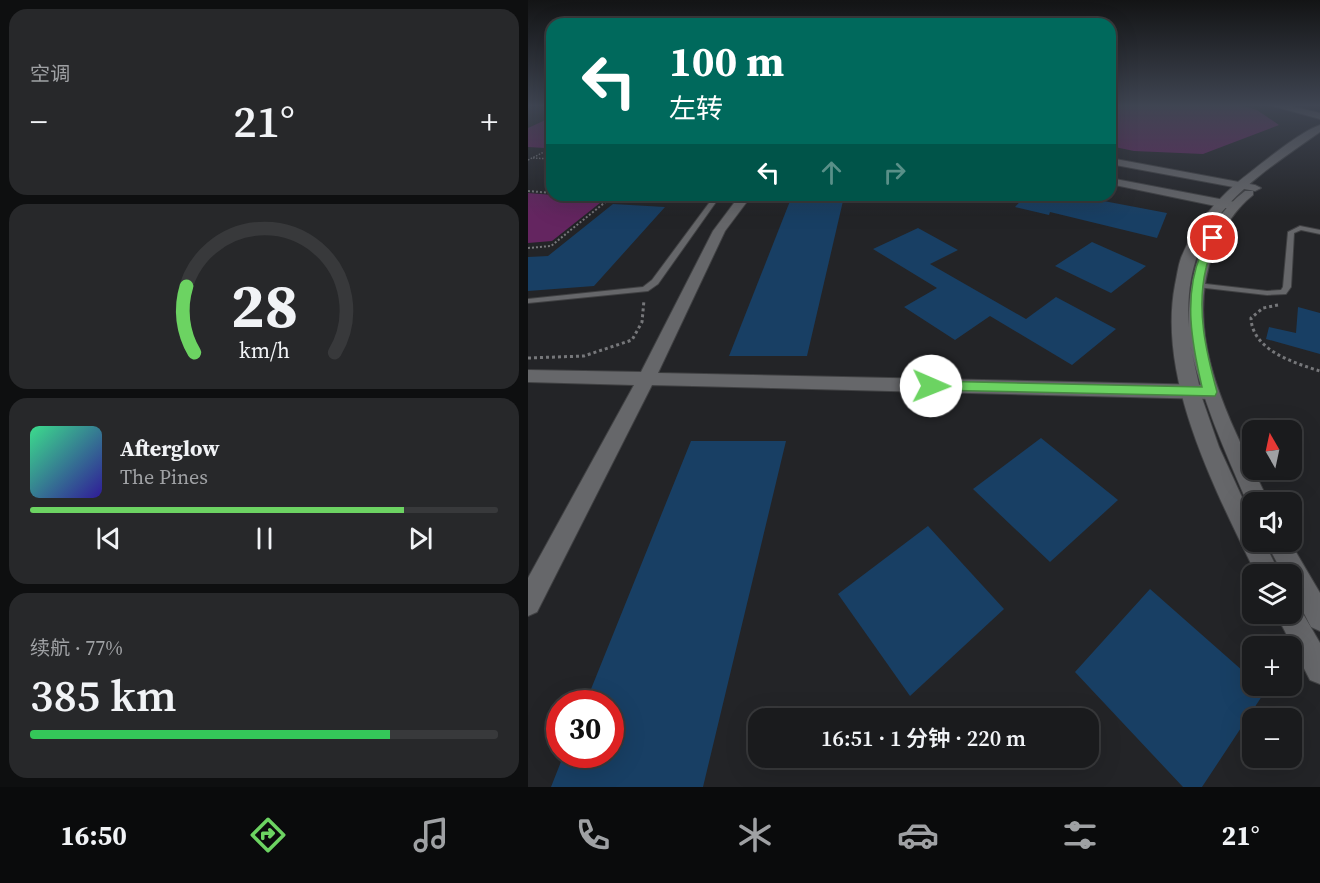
<!DOCTYPE html>
<html lang="zh">
<head>
<meta charset="utf-8">
<style>
  :root { --surface:#1a1b1d; --page:#27282a; --text:#f1f3f6; --muted:#9fa1a4; --line:#38393b; --accent:#6cd362 }
  body { margin:0; font-family:"Source Serif 4","Noto Sans SC",serif; background:var(--page); color:var(--text); height:100vh; display:flex; flex-direction:column; font-size:22px; white-space:nowrap }
  * { box-sizing:border-box; margin:0 }
  p { font-size:20px; color:var(--muted) }
  .icon { flex:none; width:33px; height:33px; fill:none; stroke:currentColor; stroke-width:2; stroke-linecap:round; stroke-linejoin:round }
  .map { position:relative; flex:1; overflow:hidden }
  .panel { display:flex; flex-direction:column; gap:9px; padding:9px; background:#0e0f10; width:528px }
  .panel>* { flex:none }
  .guide { position:absolute; left:18px; top:18px; width:570px; height:183px; border-radius:18px; box-shadow:0 6px 24px #0002,0 0 0 2px var(--line); background:#00695c; color:#fff; overflow:hidden }
  .needle { width:39px; rotate:351deg }
  .buttons { position:absolute; left:714px; top:420px; display:grid; gap:12px }
  .buttons a { display:grid; place-items:center; width:60px; height:60px; border-radius:12px; background:var(--surface); box-shadow:0 6px 24px #0002,0 0 0 2px var(--line); font-size:30px }
  .speed { position:absolute; left:18px; top:690px; display:flex; gap:12px; font-size:30px; font-weight:700; text-align:center }
  .speed>* { display:grid; place-content:center; width:78px; height:78px; border-radius:50%; background:var(--surface); box-shadow:0 6px 24px #0002,0 0 0 2px var(--line); line-height:1 }
  .speed .limit { border:9px solid #d22; background:#fff; color:#111 }
  .pin { position:absolute; display:grid; place-items:center; width:51px; height:51px; color:#fff; margin:-26px; border:3px solid #fff; border-radius:50%; box-shadow:0 2px 6px #0007 }
  .me { position:absolute; width:66px; margin:-33px; rotate:91deg; stroke-linejoin:round; filter:drop-shadow(0 0 4px #0008) }
  .turn { display:flex; align-items:center; gap:21px; height:126px; padding:0 24px; font-size:27px }
  .turn .icon { width:78px; height:78px; stroke-width:2.5 }
  .turn b { display:block; font-size:42px; line-height:51px }
  .lanes { display:flex; align-items:center; height:57px; padding:0 24px; background:#0003; justify-content:center; gap:30px; direction:ltr }
  .lanes .off { opacity:.35 }
  .big { font-size:45px; font-weight:600; line-height:1.1 }
  .panel .widget { flex:1; display:flex; flex-direction:column; justify-content:center; gap:9px; min-width:0; padding:0 21px; border-radius:18px; background:var(--page) }
  .panel .dial { align-items:center; gap:0 }
  .dial svg { height:156px; overflow:visible; fill:none; stroke:var(--line); stroke-width:7; stroke-linecap:round; text-anchor:middle }
  .dial text { fill:var(--text); stroke:none }
  .song { display:flex; align-items:center; gap:18px }
  .cover { width:72px; height:72px; border-radius:9px; background:linear-gradient(135deg,hsl(150 70% 55%),hsl(250 70% 35%)) }
  .played { height:6px; border-radius:3px; background:linear-gradient(90deg,var(--accent) 80%,var(--line) 80%) }
  .keys { display:flex; justify-content:space-around; direction:ltr }
  .heat { display:flex; justify-content:space-between; align-items:center; font-size:33px; direction:ltr }
  .charge { height:9px; border-radius:4px; background:linear-gradient(90deg,#34c759 77%,var(--line) 0) }
  .trip { position:absolute; left:220px; top:708px; width:351px; height:60px; border-radius:18px; background:var(--surface); box-shadow:0 6px 24px #0002,0 0 0 2px var(--line); font-weight:600; line-height:60px; text-align:center }
  .dock { display:flex; height:96px; justify-content:space-around; align-items:center; background:#0a0b0c; color:var(--muted) }
  .dock .icon { width:42px; height:42px }
  .dock .current { color:var(--accent) }
  .dock b { font-size:27px; color:var(--text) }
  main { display:flex; flex:1; min-height:0 }
  .map>svg:first-child { display:block }
</style>
</head>
<body>
<main>
<section class="panel">
<div class="widget"><p>空调</p>
<div class="heat"><a>−</a><b class="big">21°</b><a>+</a></div>
</div>
<div class="widget dial"><svg viewBox="0 0 100 80">
<path d="M14 69A42 42 0 1 1 86 69"/>
<path d="M14 69A42 42 0 0 1 10 35" stroke="#6cd362"/>
<text x="50" y="56" font-size="32" font-weight="700">28</text>
<text x="50" y="72" font-size="11">km/h</text>
</svg></div>
<div class="widget">
<div class="song"><i class="cover"></i><div><b>Afterglow</b><p>The Pines</p></div></div>
<div class="played"></div>
<div class="keys"><svg class="icon" aria-label="previous" viewBox="0 0 24 24"><path d="M18 5L8 12l10 7zM5 5v14"/></svg><svg class="icon" aria-label="pause" viewBox="0 0 24 24"><path d="M8 5v14M16 5v14"/></svg><svg class="icon" aria-label="next" viewBox="0 0 24 24"><path d="M6 5l10 7-10 7zM19 5v14"/></svg></div>
</div>
<div class="widget"><p>续航 · 77%</p><b class="big">385 km</b><div class="charge"></div></div>
</section>
<div class="map">
<svg width="792" height="787" viewBox="0 0 792 787">
  <rect width="100%" height="100%" fill="#232427"/>
  <!-- green -->
  <g fill="#642560">
    <polygon points="582,105 711,105 729,110 751,125 675,154 606,151 582,146"/>
    <polygon points="24,117 24,146 17,148 0,147 0,128"/>
    <polygon points="0,193 77,199 24,241 0,243"/>
  </g>
  <!-- building -->
  <g fill="#183f64">
    <polygon points="498,195 544,195 639,213 629,238 522,212 521,215 487,207"/>
    <polygon points="262,201 315,201 279,356 201,356"/>
    <polygon points="85,204 137,207 66,286 0,291 0,257 20,256"/>
    <polygon points="390,228 430,250 402,264 498,319 528,297 588,329 544,365 462,316 427,340 376,307 409,288 345,249"/>
    <polygon points="564,242 618,266 583,293 527,266"/>
    <polygon points="770,307 792,313 792,354 738,339 741,327 768,333"/>
    <polygon points="513,438 590,500 522,562 445,489"/>
    <polygon points="163,441 258,441 175,787 23,787 36,754 82,754 82,704 57,704"/>
    <polygon points="400,526 476,609 382,696 310,594"/>
    <polygon points="622,589 724,679 724,686 732,686 738,690 674,787 655,787 547,672"/>
  </g>
  <g fill="none" stroke-linecap="round" stroke-linejoin="round">
    <defs>
      <g id="lane">
        <polygon points="187,195 193,195 130,284 120,291 0,303 0,299 115,287 124,280"/>
        <polygon points="772,226 792,230 792,234 773,230 766,233 763,287 758,294 739,295 669,287 665,285 669,283 739,291 753,290 755,287 760,232"/>
      </g>
      <g id="street">
        <polygon points="741,105 758,105 792,113 792,119"/>
        <polygon points="582,158 727,185 733,188 727,191 582,164"/>
        <polygon points="582,178 707,202 713,206 707,210 582,184"/>
        <polygon points="212,195 224,195 197,231 130,373 682,385 688,387 691,392 688,397 682,399 124,385 9,612 0,616 0,578 106,385 0,382 0,370 113,372 185,231"/>
      </g>
      <g id="secondary">
        <path d="M792 125V132C716 185 653 224 661 328 659 276 675 223 717 191H725V195C706 210 695 229 686 251 652 337 705 426 741 502H724V510L719 502C696 449 673 398 661 340L674 398 691 447 724 519V542H736L752 574H728C688 491 629 380 647 285 649 276 650 266 653 258 667 224 691 196 720 174 738 160 772 132 792 125Z"/>
        <polygon points="738,542 762,542 792,593 792,631 783,627 764,590 764,574 755,574"/>
        <polygon points="764,602 770,605 792,643 792,684 782,680 748,614 764,614"/>
      </g>
    </defs>
    <!-- lane casing -->
    <use href="#lane" stroke="#404143" stroke-width="2"/>
    <!-- street casing -->
    <use href="#street" stroke="#404143" stroke-width="2"/>
    <!-- secondary casing -->
    <use href="#secondary" stroke="#404143" stroke-width="2"/>
    <!-- path-far2 -->
    <g stroke="#76777a" stroke-width="1.5" stroke-dasharray="1.5 1.5" stroke-linecap="butt">
      <polyline points="5,158 24,159"/>
      <polyline points="0,160 24,148"/>
    </g>
    <!-- path-far1 -->
    <g stroke="#76777a" stroke-width="2" stroke-dasharray="2 2" stroke-linecap="butt">
      <polyline points="0,191 24,193"/>
      <polyline points="47,195 81,198"/>
      <polyline points="0,248 23,246 86,195"/>
    </g>
    <!-- path -->
    <g stroke="#76777a" stroke-width="3" stroke-dasharray="3 3" stroke-linecap="butt">
      <path d="M750 305 735 308 723 318C724 350 766 363 792 371"/>
      <polyline points="0,358 56,356 104,340 114,322 116,300"/>
    </g>
    <!-- lane -->
    <use href="#lane" fill="#66676a" fill-rule="evenodd"/>
    <!-- street -->
    <use href="#street" fill="#66676a" fill-rule="evenodd"/>
    <!-- secondary -->
    <use href="#secondary" fill="#66676a" fill-rule="evenodd"/>
  </g>
  <!-- sky -->
  <linearGradient id="sky" x2="0" y2="1"><stop stop-color="#131415"/><stop offset="0.49" stop-color="#3f4552"/><stop offset="1" stop-color="#3f4552" stop-opacity="0"/></linearGradient>
  <rect width="792" height="216" fill="url(#sky)"/>
  <!-- route -->
  <path fill="#6cd362" stroke="#468940" stroke-width="1.5" d="M685 235 690 238C686 248 680 258 678 268 668 310 678 352 689 392L687 396 403 390 396 386 403 381 674 387C664 344 655 296 673 254 676 247 678 238 685 235Z"/>
</svg>
<div class="buttons">
<a><svg class="needle" viewBox="-14 -14 28 28"><path d="M0-13l5 13h-10z" fill="#e53935"/><path d="M0 13l5-13h-10z" fill="#9fa1a4"/></svg></a>
<a><svg class="icon" aria-label="sound" viewBox="0 0 24 24"><path d="M4 9h4l5-4v14l-5-4H4zM17 9q2 3 0 6"/></svg></a>
<a><svg class="icon" aria-label="layers" viewBox="0 0 24 24"><path d="M12 4l9 5-9 5-9-5zM3 14l9 5 9-5"/></svg></a>
<a>+</a>
<a>−</a>
</div>
<div class="speed"><div class="limit">30</div></div>
<div class="pin" style="left:685px;top:238px;background:#d93025"><svg class="icon" aria-label="arrive" viewBox="0 0 24 24"><path d="M6 21V4h12l-3 4 3 4H6"/></svg></div>
<svg class="me" style="left:403px;top:386px" viewBox="-20 -20 40 40"><circle r="19" fill="#fff"/><path d="M0-13L10 11 0 6-10 11z" fill="#6cd362"/></svg>
<div class="trip">16:51 · 1 分钟 · 220 m</div>
<div class="guide">
<div class="turn"><svg class="icon" aria-label="left" viewBox="0 0 24 24"><path d="M17 20v-9H6M10 6l-5 5 5 5"/></svg><div><b>100 m</b>左转</div></div>
<div class="lanes"><svg class="icon" aria-label="left" viewBox="0 0 24 24"><path d="M17 20v-9H6M10 6l-5 5 5 5"/></svg><svg class="icon off" aria-label="ahead" viewBox="0 0 24 24"><path d="M12 20V5M6 11l6-6 6 6"/></svg><svg class="icon off" aria-label="right" viewBox="0 0 24 24"><path d="M7 20v-9h11M14 6l5 5-5 5"/></svg></div>
</div>
</div>
</main>
<nav class="dock">
<b>16:50</b>
<svg class="icon current" aria-label="directions" viewBox="0 0 24 24"><path d="M12 3l9 9-9 9-9-9zM9 14v-3h6M13 9l2 2-2 2"/></svg>
<svg class="icon" aria-label="music" viewBox="0 0 24 24"><path d="M9 18V5l10-2v13"/><circle cx="6" cy="18" r="3"/><circle cx="16" cy="16" r="3"/></svg>
<svg class="icon" aria-label="phone" viewBox="0 0 24 24"><path d="M5 4h4l2 5-3 2q2 4 5 5l2-3 5 2v4C11 20 4 13 5 4z"/></svg>
<svg class="icon" aria-label="climate" viewBox="0 0 24 24"><path d="M12 3v18M4 7l16 10M4 17L20 7"/></svg>
<svg class="icon" aria-label="car" viewBox="0 0 24 24"><path d="M5 17H2v-5l4-1 3-4h7l3 4 3 1v5h-3M9 17h6M6 11h13"/><circle cx="7" cy="17" r="2"/><circle cx="17" cy="17" r="2"/></svg>
<svg class="icon" aria-label="filters" viewBox="0 0 24 24"><path d="M4 7h16M4 17h16"/><circle cx="9" cy="7" r="2"/><circle cx="15" cy="17" r="2"/></svg>
<b>21°</b>
</nav>
</body>
</html>
